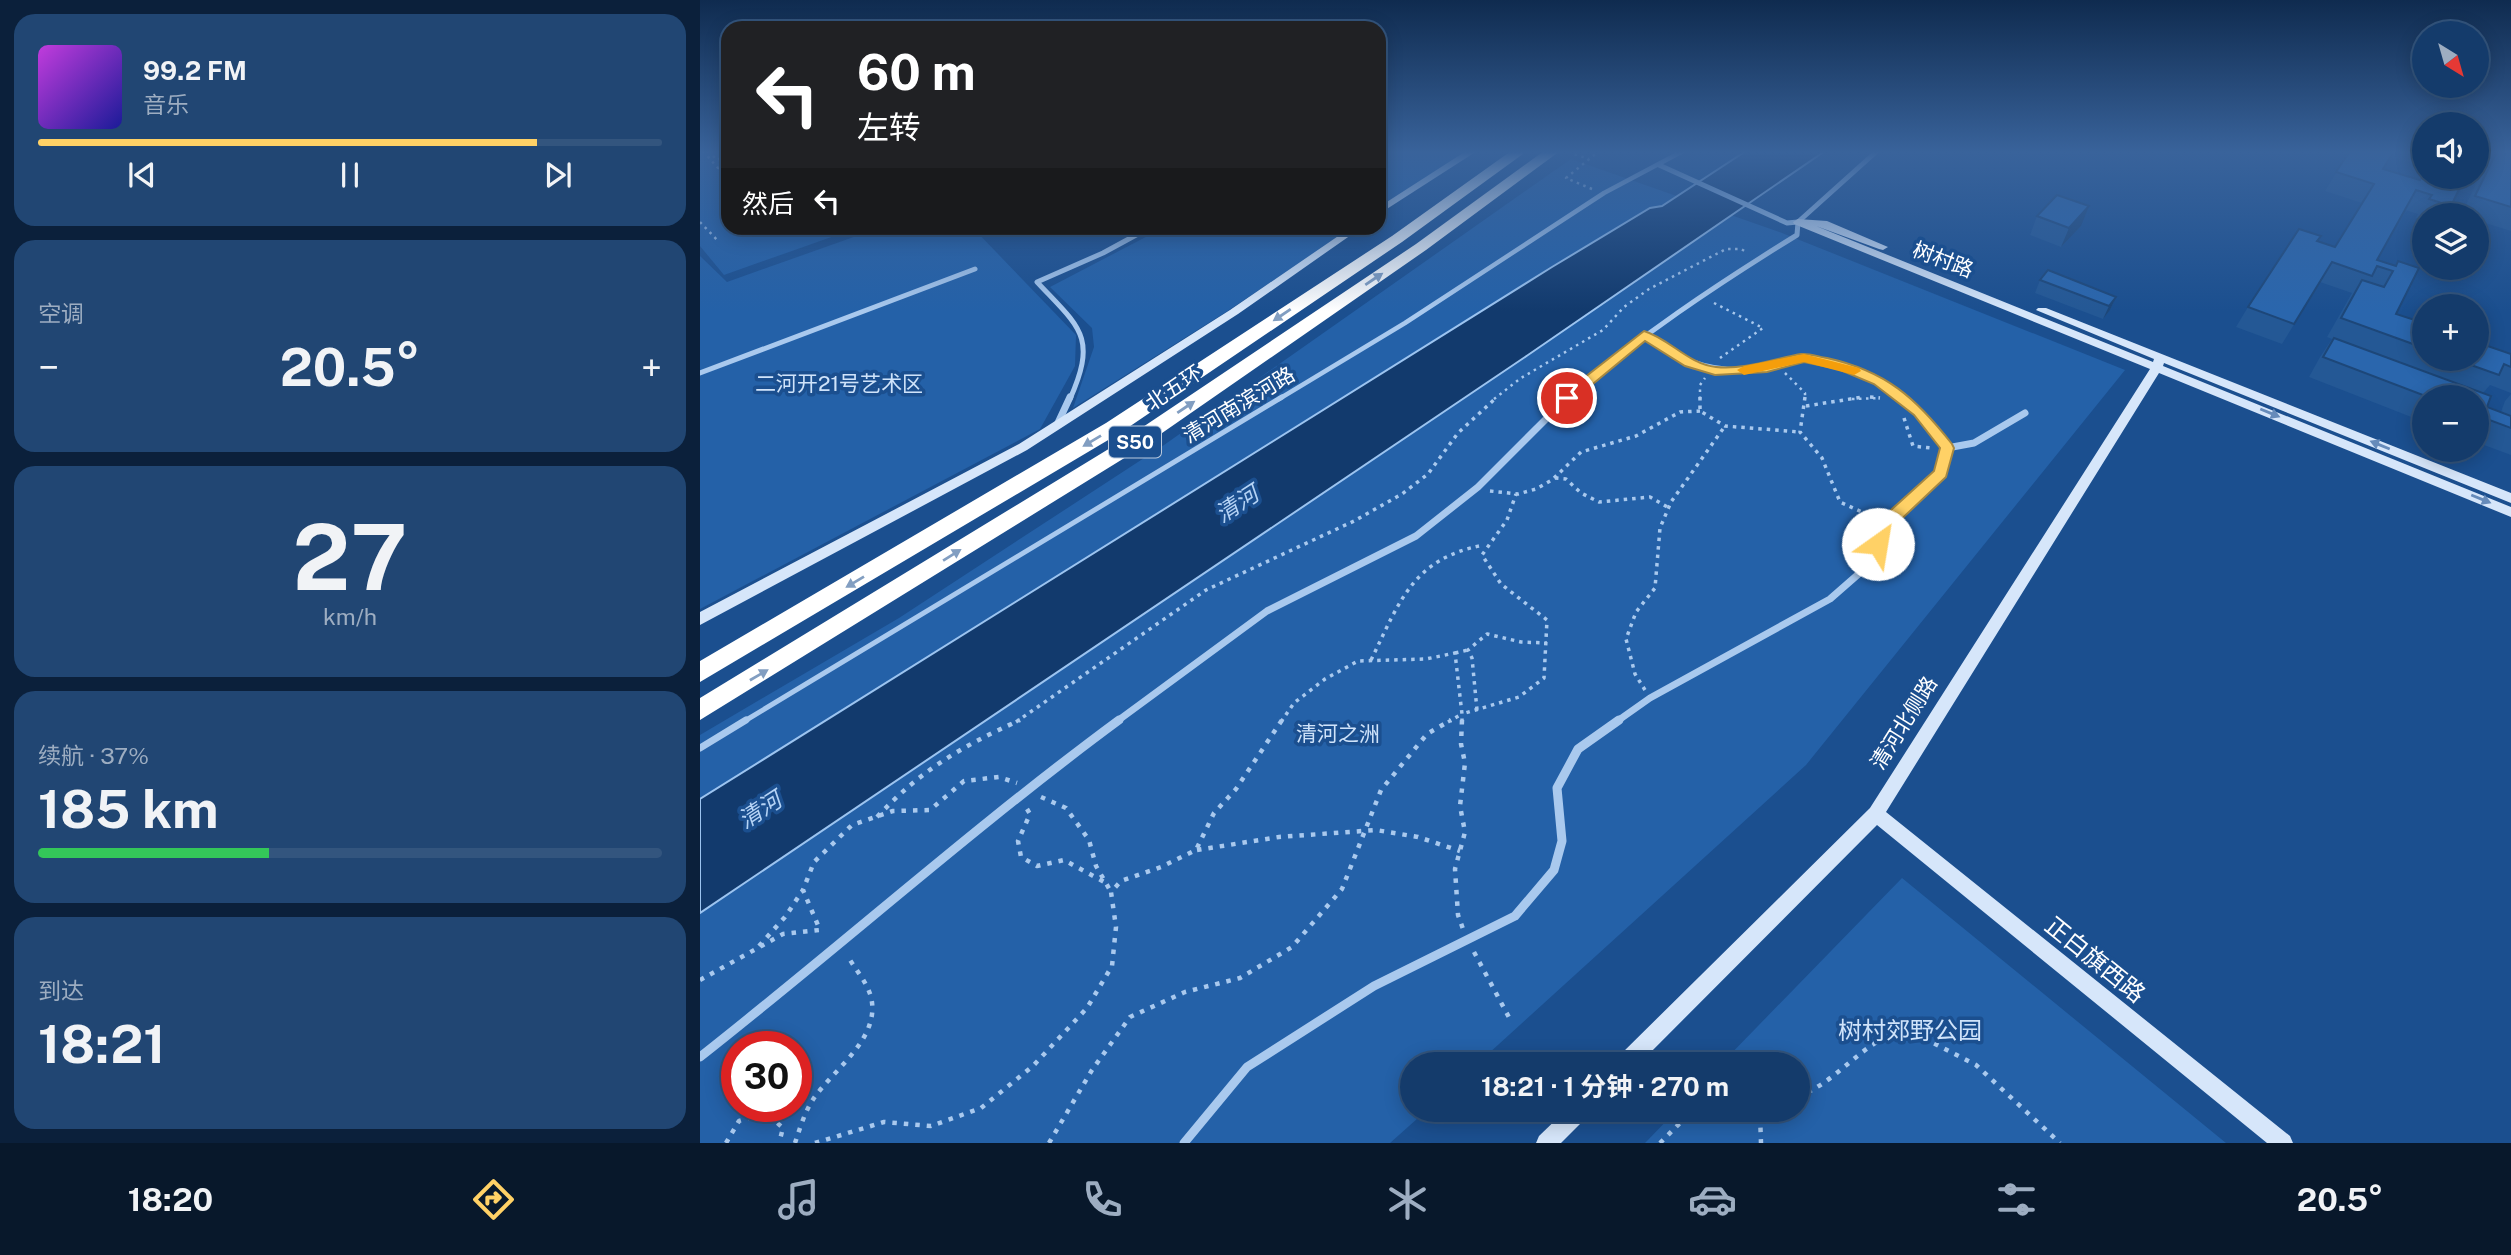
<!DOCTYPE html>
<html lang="zh">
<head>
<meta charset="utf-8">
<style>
  :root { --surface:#143b6b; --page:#214673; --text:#f1f3f6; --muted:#9dadc1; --line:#33557e; --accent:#ffd166 }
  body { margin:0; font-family:"Public Sans","Noto Sans SC",sans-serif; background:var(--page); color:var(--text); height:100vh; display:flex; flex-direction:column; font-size:26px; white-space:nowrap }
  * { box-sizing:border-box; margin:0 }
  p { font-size:23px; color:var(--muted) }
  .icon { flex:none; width:38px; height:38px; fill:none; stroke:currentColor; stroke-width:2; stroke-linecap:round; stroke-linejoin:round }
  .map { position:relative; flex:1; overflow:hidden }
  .sheet { display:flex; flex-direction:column; gap:14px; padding:14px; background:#0b203b; width:700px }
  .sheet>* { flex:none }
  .guide { position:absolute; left:21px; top:21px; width:665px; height:214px; border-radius:21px; box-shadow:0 4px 18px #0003,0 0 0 2px var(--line); background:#202124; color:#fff; overflow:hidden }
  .needle { width:46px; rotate:143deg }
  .fabs { position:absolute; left:1712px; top:21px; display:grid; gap:14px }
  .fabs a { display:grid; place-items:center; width:77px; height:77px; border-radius:50%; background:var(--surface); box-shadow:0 4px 18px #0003,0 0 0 2px var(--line); font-size:35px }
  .speed { position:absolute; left:21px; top:1031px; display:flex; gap:14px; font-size:35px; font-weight:700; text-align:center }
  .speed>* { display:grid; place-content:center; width:91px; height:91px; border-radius:50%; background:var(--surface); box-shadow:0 4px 18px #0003,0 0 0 2px var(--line); line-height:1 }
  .speed .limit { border:10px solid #d22; background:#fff; color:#111 }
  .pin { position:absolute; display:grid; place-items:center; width:60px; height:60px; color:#fff; margin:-30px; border:4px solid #fff; border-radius:50%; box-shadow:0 2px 7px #0007 }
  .me { position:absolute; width:77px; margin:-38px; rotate:32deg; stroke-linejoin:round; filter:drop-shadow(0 0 5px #0008) }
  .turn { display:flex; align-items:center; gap:24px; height:147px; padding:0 21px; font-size:32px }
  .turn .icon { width:91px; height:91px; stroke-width:2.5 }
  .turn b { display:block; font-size:49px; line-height:60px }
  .then { display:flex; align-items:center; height:66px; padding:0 21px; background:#0003; gap:14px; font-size:26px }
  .big { font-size:52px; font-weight:700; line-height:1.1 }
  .sheet .tile { flex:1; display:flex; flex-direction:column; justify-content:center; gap:10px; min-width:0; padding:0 24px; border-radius:21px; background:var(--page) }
  .sheet .dial { align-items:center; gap:0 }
  .dial b { font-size:91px; line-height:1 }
  .song { display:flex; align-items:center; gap:21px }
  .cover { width:84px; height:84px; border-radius:10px; background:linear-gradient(135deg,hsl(290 70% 55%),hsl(240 70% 35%)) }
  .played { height:7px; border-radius:4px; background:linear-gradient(90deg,var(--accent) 80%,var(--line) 80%) }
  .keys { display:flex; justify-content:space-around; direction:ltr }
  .heat { display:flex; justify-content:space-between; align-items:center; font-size:38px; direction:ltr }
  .charge { height:10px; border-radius:5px; background:linear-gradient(90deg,#34c759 37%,var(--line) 0) }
  .trip { position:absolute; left:700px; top:1052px; width:410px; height:70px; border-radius:35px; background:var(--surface); box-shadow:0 4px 18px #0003,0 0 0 2px var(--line); font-weight:700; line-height:70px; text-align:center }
  .tab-bar { display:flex; height:112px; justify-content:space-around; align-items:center; background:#08182b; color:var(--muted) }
  .tab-bar .icon { width:49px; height:49px }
  .tab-bar .active { color:var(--accent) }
  .tab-bar b { font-size:32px; color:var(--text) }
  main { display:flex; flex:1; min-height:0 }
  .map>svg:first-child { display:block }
</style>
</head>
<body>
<main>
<section class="sheet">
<div class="tile">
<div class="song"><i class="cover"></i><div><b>99.2 FM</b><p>音乐</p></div></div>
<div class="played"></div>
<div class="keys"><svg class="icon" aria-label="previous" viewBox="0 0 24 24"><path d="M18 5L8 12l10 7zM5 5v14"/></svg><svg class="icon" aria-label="pause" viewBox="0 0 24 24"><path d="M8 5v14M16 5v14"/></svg><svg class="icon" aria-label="next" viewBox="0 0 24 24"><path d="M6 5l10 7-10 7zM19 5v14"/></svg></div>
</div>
<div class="tile"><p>空调</p>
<div class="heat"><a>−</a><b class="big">20.5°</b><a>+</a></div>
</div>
<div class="tile dial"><b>27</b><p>km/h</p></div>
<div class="tile"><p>续航 · 37%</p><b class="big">185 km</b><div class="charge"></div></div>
<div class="tile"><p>到达</p><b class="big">18:21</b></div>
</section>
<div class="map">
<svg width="1811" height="1143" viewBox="0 0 1811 1143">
  <rect width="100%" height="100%" fill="#1b4f8f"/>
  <!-- green -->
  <g fill="#2461a8" fill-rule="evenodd">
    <polygon points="0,151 28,151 28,228 157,228 24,275 0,246"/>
    <polygon points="679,151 765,151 679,209"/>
    <path d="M871 159 1082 233 1425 370 1106 765 777 1064H712V1110H727L690 1143H0V735L199 618 464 445ZM37 1046H96V1106H37Z"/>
    <polygon points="179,228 273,228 376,335 375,366 340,429 0,609 0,256 27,282"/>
    <polygon points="463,228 652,228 526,312 373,408 394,347 392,328 350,287"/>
    <polygon points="1202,878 1526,1143 945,1143 977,1110 1097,1110 1097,1064 1021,1064"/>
  </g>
  <!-- water -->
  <polygon fill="#123a6d" stroke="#9cc4f0" stroke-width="2" points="1046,151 1125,151 828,355 0,913 0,799 852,267 950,208 962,206"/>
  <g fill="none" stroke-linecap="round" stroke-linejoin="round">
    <!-- path-far2 -->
    <g stroke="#a9c9ee" stroke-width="2.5" stroke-dasharray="2.5 4.5" stroke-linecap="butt">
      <polyline points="3,151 18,168 28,165"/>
      <polyline points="8,151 17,160 28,155"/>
      <polyline points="868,152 889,159"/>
      <polyline points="23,169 19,170 24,175 28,174"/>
      <polyline points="892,189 866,178 899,151"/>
      <polyline points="0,222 19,242"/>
      <polyline points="1014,303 1063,328 1020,358"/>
      <polyline points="1085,373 1105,393 1105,399"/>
      <polyline points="794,399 821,378 903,330 924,307 949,289 1026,249 1041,249 1048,253"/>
      <polyline points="1000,399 1000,385 1005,378"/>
      <polyline points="1152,399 1180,398"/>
    </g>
    <!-- path-far1 -->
    <g stroke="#a9c9ee" stroke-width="3.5" stroke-dasharray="3.5 5" stroke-linecap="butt">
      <polyline points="1000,397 1000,411 1025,426 1100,432"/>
      <polyline points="1105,397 1100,432 1122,458 1140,502 1175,518"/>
      <polyline points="1170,397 1180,398"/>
      <polyline points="1106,406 1163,397"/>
      <polyline points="1204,418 1213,446 1231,448"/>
      <polyline points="855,478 866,479 881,493 899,502 950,497 969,508"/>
      <polyline points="790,491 818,494 836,489 852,480 881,452 936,436 980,412 1000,411"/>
      <polyline points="755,653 768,650"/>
      <path d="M671 660C700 601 713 558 784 545"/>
      <polyline points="945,690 935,674 926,639 936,612 955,588 960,528 971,502 1025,426"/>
      <polyline points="777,710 772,658 768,650 787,634 821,642 847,643"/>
      <polyline points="316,722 506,590 654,521 702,494 728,474 758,433 797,397"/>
      <polyline points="581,722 594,703 625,679 658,661 726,659 755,653 762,714 819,697 844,678 847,620 801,584 782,555 807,520 816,494"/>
      <polyline points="748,722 762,714"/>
      <polyline points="762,722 762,714"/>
    </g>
    <!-- path -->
    <g stroke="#a9c9ee" stroke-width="4.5" stroke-dasharray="4.5 7" stroke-linecap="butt">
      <polyline points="762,720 761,744 765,763 760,806 765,832 755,869 758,915 763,929"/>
      <polyline points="341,797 366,808 389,840 396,866 411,892"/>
      <polyline points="327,809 330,814 318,841 321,857 337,866 364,860 406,883"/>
      <path d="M177 817C222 769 261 747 320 720"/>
      <polyline points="497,850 579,837 676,830 718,837 760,851"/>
      <polyline points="59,946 85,917 103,890"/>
      <polyline points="774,952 812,1023"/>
      <polyline points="0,980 83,934 120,930 103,890 114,862 152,825 193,811 230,810 264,781 299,777 317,783"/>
      <path d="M1097 1097C1141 1080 1160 1042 1206 1029L1276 1065 1360 1143"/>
      <polyline points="26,1143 39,1121 66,1113 83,1128 79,1143"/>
      <path d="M95 1143C100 1128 105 1111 114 1098 134 1069 181 1038 171 997 167 982 155 969 147 955"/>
      <polyline points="115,1143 184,1122 231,1126 281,1108 333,1066 387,1008 412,966 416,927 411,892 421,881 461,867 496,850 514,813 536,789 582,720"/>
      <polyline points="349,1143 392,1070 430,1017 485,992 540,978 592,947 642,889 681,790 727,734 751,720"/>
      <polyline points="960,1143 991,1112 1060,1114 1061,1143"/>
    </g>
    <!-- lane-far2 -->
    <polyline stroke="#a9c9ee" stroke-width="4.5" points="579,399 705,323 904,193 983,151"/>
    <!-- lane-far1 -->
    <polyline stroke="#a9c9ee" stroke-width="5" points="43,722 582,397"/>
    <!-- lane -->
    <polyline stroke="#a9c9ee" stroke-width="7" points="0,748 46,720"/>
    <!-- street-far2 -->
    <g stroke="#a9c9ee" stroke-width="5">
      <polyline points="959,165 1087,223 1098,222"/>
      <polyline points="1098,222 1177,151"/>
      <path d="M945 335C980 363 1019 375 1064 368 1078 366 1091 357 1106 358 1142 360 1174 377 1203 399"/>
      <polyline points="0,373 275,269"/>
      <path d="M370 399C398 336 379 327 337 282L403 253 449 228"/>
      <path d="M866 399C938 337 1016 285 1097 235L1098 222"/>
    </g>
    <!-- street-far1 -->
    <g stroke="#a9c9ee" stroke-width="7">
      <polyline points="1200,397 1219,414 1247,448 1274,443 1325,413"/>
      <polyline points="357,425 370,397"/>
      <polyline points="416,722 567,611 716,536 778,487 868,397"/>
      <polyline points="916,722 950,698 1130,599 1170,564 1187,523 1241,474 1247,448"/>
    </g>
    <!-- street -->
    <g stroke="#a9c9ee" stroke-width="9">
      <path d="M0 1057C141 946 274 827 419 720"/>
      <polyline points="484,1143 547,1067 674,986 815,916 854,870 862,841 857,788 878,749 919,720"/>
    </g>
    <!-- secondary -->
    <g fill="#d6e6fa" fill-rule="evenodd">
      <polygon points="766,151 777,151 679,214 679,207"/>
      <polygon points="1098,219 1127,221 1188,247 1183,250 1179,249 1116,226 1453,362 1454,359 1336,310 1338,308 1346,308 1811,493 1811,503 1464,363 1463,366 1811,507 1811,517 1459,373 1186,812 1590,1136 1593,1143 1567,1143 1177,825 939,1064 915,1064 918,1057 1170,808 1450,369 1094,224 1093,222"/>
      <polygon points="650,228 661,228 538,314 327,450 0,625 0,612 319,444 530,310"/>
      <polygon points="866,1110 890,1110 887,1117 861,1143 836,1143 839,1136"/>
    </g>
    <!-- highway -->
    <g fill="#fff" fill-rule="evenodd">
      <polygon points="811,151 827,151 702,242 420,433 0,682 0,661 406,423 692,236"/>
      <polygon points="844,151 860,151 726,250 439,449 0,720 0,698 425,439 716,244"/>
    </g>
  </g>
  <!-- wall -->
  <g fill="#245895">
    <polygon points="1650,151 1724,151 1724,166 1691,157 1683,169 1718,179 1724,170 1724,177 1751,206 1744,215 1724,215 1724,221 1716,218 1718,214 1705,210 1677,260 1695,266 1698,261 1696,314 1724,323 1724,359 1776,359 1811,354 1811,393 1790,385 1783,393 1787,407 1801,412 1805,401 1811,394 1811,455 1776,442 1776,397 1724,397 1724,422 1609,377 1620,357 1632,339 1627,337 1652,293 1620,282 1582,344 1536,327 1548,307 1618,241 1635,247 1662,203 1625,191"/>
    <polygon points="1792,151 1811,151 1811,231 1776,220 1776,215 1761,215"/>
    <polygon points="1337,216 1381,226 1361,247 1330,235"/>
    <polygon points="1340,280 1416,297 1410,310 1403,319 1335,293"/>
  </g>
  <!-- shaded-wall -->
  <g fill="#1d4779">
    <polygon points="1389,206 1381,226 1361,247 1369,228"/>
    <polygon points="1416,297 1410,310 1403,319 1409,306"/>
  </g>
  <!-- building -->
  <g fill="#2a66ad" stroke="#1d4779" stroke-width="2">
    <polygon points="1650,151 1694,151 1683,169 1720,180 1724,173 1724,177 1765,177 1751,206 1729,199 1732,195 1716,190 1677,260 1696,266 1698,261 1719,268 1696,314 1724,323 1724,348 1641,318 1662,280 1684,287 1693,271 1677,266 1672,276 1632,262 1594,324 1548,307 1599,229 1621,236 1617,241 1635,247 1674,184 1636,172"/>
    <polygon points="1797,151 1811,151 1811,207 1775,196"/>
    <polygon points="1357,195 1389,206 1369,228 1337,216"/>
    <polygon points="1348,270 1416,297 1409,306 1340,280"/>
    <polygon points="1634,338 1791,396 1787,407 1811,416 1811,428 1776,415 1776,397 1728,397 1623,357"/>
    <polygon points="1776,342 1811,354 1811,367 1804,364 1799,375 1754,359 1776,359"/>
  </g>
  <!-- one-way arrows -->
  <defs><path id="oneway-solid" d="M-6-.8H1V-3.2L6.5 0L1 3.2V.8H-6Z" transform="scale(1.75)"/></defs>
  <g fill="#829ec1">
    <use href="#oneway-solid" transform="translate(674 279) rotate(-34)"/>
    <use href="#oneway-solid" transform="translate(582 315) rotate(146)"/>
    <use href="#oneway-solid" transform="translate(486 407) rotate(-34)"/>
    <use href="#oneway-solid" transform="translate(392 441) rotate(149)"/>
    <use href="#oneway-solid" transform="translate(252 555) rotate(-32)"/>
    <use href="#oneway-solid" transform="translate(155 582) rotate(149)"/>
    <use href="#oneway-solid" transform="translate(59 675) rotate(-30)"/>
  </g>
  <g fill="#668bba">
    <use href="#oneway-solid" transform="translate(1570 413) rotate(22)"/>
    <use href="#oneway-solid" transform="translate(1680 445) rotate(-158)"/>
    <use href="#oneway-solid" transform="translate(1781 499) rotate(22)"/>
  </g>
  <!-- sky -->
  <linearGradient id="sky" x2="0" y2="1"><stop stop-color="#0f2b4f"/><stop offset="0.49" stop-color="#39639b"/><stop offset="1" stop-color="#39639b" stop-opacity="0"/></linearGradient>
  <rect width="1811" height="311" fill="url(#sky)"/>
  <!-- route -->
  <path fill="#ffd166" stroke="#a68842" stroke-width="2" d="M944 331C970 339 988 364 1016 367 1045 370 1073 359 1101 354 1109 353 1119 357 1127 358 1186 371 1216 398 1252 444L1254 448 1246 477 1193 527 1184 548 1178 549 1171 544 1181 519 1234 471 1240 448 1214 415 1174 384 1138 369 1104 362 1067 372 1015 375 985 366 945 341 871 402H862V395Z"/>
  <!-- slow -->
  <polygon fill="#f59e0b" points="1104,354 1159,368 1161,371 1154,375 1104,362 1044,375 1037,370 1044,366"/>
  <g text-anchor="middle" stroke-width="7" stroke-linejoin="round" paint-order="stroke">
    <!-- shield labels -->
    <rect fill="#1b4f8f" stroke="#bbcadd" stroke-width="2" x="409" y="426.5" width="52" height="31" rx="5"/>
    <g font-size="19" font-weight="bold" fill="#fff">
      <text x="435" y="449">S50</text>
    </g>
    <!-- street labels -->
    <g font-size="21" fill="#fff" stroke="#1b4f8f">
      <text transform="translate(1243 260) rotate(21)" y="7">树村路</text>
      <text transform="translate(474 388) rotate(-34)" y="7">北五环</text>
      <text transform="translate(539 405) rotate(-31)" y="7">清河南滨河路</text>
      <text transform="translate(1204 723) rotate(-58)" y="7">清河北侧路</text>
    </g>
    <!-- park labels -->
    <g font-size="21" fill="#cfe3fa" stroke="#1b4f8f">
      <text x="139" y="391">二河开21号艺术区</text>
      <text x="638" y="741">清河之洲</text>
    </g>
    <!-- water labels -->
    <g font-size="23" font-style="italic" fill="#b5d3f5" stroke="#1b4f8f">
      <text transform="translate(537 504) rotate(-33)" y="8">清河</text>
      <text transform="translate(60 810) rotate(-33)" y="8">清河</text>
    </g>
    <!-- near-street labels -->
    <g font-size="24" fill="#fff" stroke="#1b4f8f">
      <text transform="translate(1395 960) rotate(39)" y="8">正白旗西路</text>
    </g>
    <!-- near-park labels -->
    <g font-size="24" fill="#cfe3fa" stroke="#1b4f8f">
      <text x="1210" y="1039">树村郊野公园</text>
    </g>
  </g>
</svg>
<div class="fabs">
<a><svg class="needle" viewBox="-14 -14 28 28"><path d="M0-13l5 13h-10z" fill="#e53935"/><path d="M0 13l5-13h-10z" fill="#9dadc1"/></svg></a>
<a><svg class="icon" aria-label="sound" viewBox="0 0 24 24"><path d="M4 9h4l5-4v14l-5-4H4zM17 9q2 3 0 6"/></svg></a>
<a><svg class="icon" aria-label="layers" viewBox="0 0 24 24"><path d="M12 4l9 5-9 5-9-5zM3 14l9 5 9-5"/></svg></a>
<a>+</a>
<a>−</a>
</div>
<div class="speed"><div class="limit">30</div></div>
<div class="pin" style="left:867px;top:398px;background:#d93025"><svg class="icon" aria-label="arrive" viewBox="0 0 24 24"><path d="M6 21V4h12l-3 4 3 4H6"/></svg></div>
<svg class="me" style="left:1178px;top:544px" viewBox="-20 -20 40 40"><circle r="19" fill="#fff"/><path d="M0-13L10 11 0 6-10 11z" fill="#ffd166"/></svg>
<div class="trip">18:21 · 1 分钟 · 270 m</div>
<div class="guide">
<div class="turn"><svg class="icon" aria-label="left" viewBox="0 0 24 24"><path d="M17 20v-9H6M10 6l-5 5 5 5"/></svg><div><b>60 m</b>左转</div></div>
<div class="then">然后<svg class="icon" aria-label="left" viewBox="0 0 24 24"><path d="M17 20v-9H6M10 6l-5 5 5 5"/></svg></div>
</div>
</div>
</main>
<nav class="tab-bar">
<b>18:20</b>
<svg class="icon active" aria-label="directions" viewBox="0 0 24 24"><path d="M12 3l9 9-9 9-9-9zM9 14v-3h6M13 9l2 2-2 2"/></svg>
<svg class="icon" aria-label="music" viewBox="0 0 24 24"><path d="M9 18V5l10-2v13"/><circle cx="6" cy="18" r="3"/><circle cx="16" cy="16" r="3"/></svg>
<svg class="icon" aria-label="phone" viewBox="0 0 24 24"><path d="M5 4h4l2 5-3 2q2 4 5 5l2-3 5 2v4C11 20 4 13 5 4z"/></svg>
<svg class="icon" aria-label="climate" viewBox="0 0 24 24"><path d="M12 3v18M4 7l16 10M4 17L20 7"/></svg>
<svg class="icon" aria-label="car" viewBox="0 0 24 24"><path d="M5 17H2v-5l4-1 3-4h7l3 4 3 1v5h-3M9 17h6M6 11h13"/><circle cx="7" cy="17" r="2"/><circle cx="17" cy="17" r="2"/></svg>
<svg class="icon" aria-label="filters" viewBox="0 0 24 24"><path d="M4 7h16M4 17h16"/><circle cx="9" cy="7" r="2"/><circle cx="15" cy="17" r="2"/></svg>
<b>20.5°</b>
</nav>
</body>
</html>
